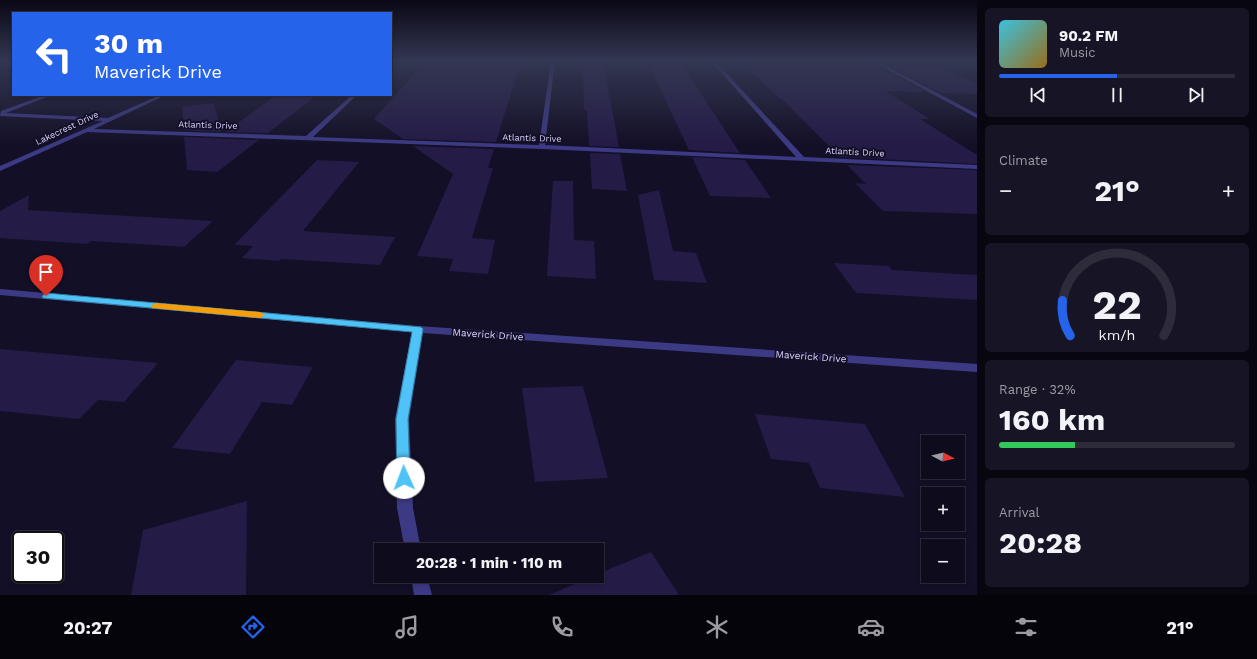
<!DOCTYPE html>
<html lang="en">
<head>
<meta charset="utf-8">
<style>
  :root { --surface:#0e0b1c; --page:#171425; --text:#f1f3f6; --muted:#9b9ba3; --line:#2e2b3b; --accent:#2563eb }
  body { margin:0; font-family:"Work Sans",sans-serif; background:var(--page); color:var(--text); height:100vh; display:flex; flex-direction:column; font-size:15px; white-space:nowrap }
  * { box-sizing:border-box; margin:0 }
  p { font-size:13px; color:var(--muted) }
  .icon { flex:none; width:22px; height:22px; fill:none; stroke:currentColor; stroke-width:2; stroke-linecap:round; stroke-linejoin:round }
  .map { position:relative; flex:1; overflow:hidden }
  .sheet { display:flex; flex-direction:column; gap:8px; padding:8px; background:#08060f; width:280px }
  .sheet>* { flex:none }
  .hud { position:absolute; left:12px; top:12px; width:380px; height:84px; border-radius:0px; box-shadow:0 2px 6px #0003,0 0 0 1px var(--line); background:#2563eb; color:#fff; overflow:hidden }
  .needle { width:26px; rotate:97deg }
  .controls { position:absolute; left:921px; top:435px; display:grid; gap:8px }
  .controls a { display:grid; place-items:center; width:44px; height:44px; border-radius:0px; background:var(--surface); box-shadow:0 2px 6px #0003,0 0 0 1px var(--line); font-size:20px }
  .speed { position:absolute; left:12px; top:531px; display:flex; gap:8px; font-size:20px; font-weight:700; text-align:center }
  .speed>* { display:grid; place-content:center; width:52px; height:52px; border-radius:50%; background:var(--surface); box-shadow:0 2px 6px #0003,0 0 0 1px var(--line); line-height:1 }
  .speed .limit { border:2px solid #111; border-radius:6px; background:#fff; color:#111 }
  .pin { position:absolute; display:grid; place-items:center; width:34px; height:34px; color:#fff; margin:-41px -17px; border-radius:50% 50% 50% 0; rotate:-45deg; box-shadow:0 0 4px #0007 }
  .pin .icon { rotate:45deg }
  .me { position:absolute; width:44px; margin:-22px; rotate:358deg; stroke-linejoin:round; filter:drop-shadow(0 0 3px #0008) }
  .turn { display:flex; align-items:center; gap:14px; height:84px; padding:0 16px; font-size:18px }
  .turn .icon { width:52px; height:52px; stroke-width:2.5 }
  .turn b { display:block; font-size:28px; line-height:34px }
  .big { font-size:30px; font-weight:700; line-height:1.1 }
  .sheet .tile { flex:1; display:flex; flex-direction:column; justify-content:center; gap:6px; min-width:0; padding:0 14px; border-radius:6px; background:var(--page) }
  .sheet .dial { align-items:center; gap:0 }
  .dial svg { height:104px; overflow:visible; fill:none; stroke:var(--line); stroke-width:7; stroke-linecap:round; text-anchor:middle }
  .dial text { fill:var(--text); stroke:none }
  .song { display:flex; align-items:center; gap:12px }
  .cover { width:48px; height:48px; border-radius:6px; background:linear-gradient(135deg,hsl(190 70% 55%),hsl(40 70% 35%)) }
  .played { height:4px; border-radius:2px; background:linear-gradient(90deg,var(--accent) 50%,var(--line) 50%) }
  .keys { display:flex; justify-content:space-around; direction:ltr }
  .heat { display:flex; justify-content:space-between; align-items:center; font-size:22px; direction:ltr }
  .charge { height:6px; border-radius:3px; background:linear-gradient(90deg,#34c759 32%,var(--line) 0) }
  .trip { position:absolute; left:374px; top:543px; width:230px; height:40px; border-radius:0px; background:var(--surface); box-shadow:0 2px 6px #0003,0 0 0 1px var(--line); font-weight:700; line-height:40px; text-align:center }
  .dock { display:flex; height:64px; justify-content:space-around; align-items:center; background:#06040b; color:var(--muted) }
  .dock .icon { width:28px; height:28px }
  .dock .active { color:var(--accent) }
  .dock b { font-size:18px; color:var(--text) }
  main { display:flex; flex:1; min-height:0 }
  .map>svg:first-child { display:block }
</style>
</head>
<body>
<main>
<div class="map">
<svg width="977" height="595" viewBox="0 0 977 595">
  <rect width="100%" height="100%" fill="#130f26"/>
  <!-- building -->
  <g fill="#241b47">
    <polygon points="426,61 521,61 496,142 403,139 374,119"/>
    <polygon points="583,61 603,61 619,147 589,146 587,110 584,110"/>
    <polygon points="647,61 680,62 740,153 689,150"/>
    <polygon points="742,63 877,66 926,92 885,91 930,119 920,119 977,155 977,164 840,157 782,99 780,99"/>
    <polygon points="890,66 943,68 977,83 977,94 940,93"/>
    <polygon points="277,95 317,95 268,133 225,132"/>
    <polygon points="214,103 221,132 184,130 182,107"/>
    <polygon points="184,137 259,140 217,172 187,170"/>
    <polygon points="413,146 494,149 488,168 493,168 472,238 495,240 488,274 449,271 453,259 417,256 453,174"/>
    <polygon points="590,153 620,154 627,191 592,189"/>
    <polygon points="692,157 745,160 771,198 710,196"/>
    <polygon points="317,160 359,162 303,231 395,237 380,265 281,259 279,261 242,258 253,246 234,245"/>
    <polygon points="847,165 977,170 977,214 883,211 855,183 866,184"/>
    <polygon points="553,181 573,181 574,240 594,241 596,279 547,276"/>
    <polygon points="659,190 673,251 696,253 707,283 654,280 638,195"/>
    <polygon points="29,195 28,210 213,221 184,247 91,241 87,244 0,238 0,211"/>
    <polygon points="834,263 889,266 892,270 977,275 977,300 856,293"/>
    <polygon points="0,349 158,363 124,402 98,400 79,419 0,411"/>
    <polygon points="236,360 313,367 292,405 262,402 230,454 172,448"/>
    <polygon points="583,386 608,478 535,482 522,388"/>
    <polygon points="755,414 865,424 905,497 820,488 809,463 771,459"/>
    <polygon points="247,501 246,595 131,595 143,530"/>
    <polygon points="651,552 679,595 549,595 593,576 597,576 597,574"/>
  </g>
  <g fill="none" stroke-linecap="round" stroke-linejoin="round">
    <!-- minor -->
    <g fill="#3d3a85" fill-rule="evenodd">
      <polygon points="391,61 393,61 393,62 391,63"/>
      <polygon points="551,61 555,61 545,145 796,157 711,61 715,61 804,157 977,165 977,169 542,149 87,132 0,171 0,166 103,121 0,116 1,111 45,95 52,95 6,113 108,118 160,95 166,95 94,129 306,136 352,95 357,95 313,137 539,145"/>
      <polygon points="871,61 877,61 977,114 977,118"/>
      <polygon points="0,289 418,326 977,364 977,372 423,333 409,419 413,508 421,550 405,550 397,508 395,419 412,332 0,295"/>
      <polygon points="411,576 427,576 432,595 414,595"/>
    </g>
  </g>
  <!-- sky -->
  <linearGradient id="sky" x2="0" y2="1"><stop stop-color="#0a0815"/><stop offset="0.42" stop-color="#333752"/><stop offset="1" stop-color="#333752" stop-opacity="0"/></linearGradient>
  <rect width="977" height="145" fill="url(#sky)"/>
  <!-- route -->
  <polygon fill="#4fc3f7" stroke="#337fa1" points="46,293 421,327 423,329 408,419 410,478 408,482 404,484 399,482 397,478 396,419 412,332 43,298 42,296"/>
  <!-- slow -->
  <polygon fill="#f59e0b" points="156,303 260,312 265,315 260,318 152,308 151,306"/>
  <g text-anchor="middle" stroke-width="4" stroke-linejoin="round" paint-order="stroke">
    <!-- far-street labels -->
    <g font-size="9" fill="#d9d4ff" stroke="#130f26">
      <text transform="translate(208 125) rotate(2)" y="3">Atlantis Drive</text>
      <text transform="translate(67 128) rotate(-25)" y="3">Lakecrest Drive</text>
      <text transform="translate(532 138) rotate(2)" y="3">Atlantis Drive</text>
      <text transform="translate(855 152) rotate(3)" y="3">Atlantis Drive</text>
    </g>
    <!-- street labels -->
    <g font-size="10" fill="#d9d4ff" stroke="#130f26">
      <text transform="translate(488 334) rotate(4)" y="4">Maverick Drive</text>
      <text transform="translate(811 356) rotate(4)" y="4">Maverick Drive</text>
    </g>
  </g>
</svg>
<div class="controls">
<a><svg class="needle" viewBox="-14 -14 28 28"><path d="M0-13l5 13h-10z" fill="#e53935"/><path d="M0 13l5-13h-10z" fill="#9b9ba3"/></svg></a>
<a>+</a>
<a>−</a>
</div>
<div class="speed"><div class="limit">30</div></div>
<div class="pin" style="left:46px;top:296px;background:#d93025"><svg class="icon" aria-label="arrive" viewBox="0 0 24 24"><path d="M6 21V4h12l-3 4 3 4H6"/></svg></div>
<svg class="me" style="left:404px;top:478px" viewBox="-20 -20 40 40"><circle r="19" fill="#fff"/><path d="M0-13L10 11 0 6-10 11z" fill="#4fc3f7"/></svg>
<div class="trip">20:28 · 1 min · 110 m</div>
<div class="hud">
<div class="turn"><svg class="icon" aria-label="left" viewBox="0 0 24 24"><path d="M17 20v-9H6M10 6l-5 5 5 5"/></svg><div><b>30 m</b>Maverick Drive</div></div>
</div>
</div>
<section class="sheet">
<div class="tile">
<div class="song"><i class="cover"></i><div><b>90.2 FM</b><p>Music</p></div></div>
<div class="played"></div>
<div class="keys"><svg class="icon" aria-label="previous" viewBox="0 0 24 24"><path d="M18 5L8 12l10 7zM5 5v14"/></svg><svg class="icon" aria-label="pause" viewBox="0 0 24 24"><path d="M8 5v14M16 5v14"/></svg><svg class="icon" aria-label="next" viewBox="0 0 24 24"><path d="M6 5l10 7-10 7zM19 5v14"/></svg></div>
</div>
<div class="tile"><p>Climate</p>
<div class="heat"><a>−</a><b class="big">21°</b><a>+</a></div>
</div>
<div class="tile dial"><svg viewBox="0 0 100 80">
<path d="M14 69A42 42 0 1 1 86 69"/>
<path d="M14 69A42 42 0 0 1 8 42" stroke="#2563eb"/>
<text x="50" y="56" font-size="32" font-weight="700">22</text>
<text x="50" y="72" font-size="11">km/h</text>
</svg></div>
<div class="tile"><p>Range · 32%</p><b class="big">160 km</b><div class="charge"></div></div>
<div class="tile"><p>Arrival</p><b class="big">20:28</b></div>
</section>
</main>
<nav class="dock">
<b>20:27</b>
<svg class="icon active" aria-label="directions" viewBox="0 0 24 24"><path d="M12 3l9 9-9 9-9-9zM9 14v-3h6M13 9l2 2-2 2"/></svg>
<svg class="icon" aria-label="music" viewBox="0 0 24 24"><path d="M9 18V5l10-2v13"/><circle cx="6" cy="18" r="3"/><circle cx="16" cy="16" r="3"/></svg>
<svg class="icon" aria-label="phone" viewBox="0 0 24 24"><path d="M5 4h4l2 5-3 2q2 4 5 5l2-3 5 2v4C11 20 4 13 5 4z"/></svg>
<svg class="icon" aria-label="climate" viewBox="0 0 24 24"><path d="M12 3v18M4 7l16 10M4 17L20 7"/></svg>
<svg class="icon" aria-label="car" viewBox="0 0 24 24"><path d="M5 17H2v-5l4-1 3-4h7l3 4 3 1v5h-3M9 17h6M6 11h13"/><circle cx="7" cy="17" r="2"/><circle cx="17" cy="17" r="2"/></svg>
<svg class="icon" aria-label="filters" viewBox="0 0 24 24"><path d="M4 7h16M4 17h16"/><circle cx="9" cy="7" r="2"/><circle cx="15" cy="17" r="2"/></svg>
<b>21°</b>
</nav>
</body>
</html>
